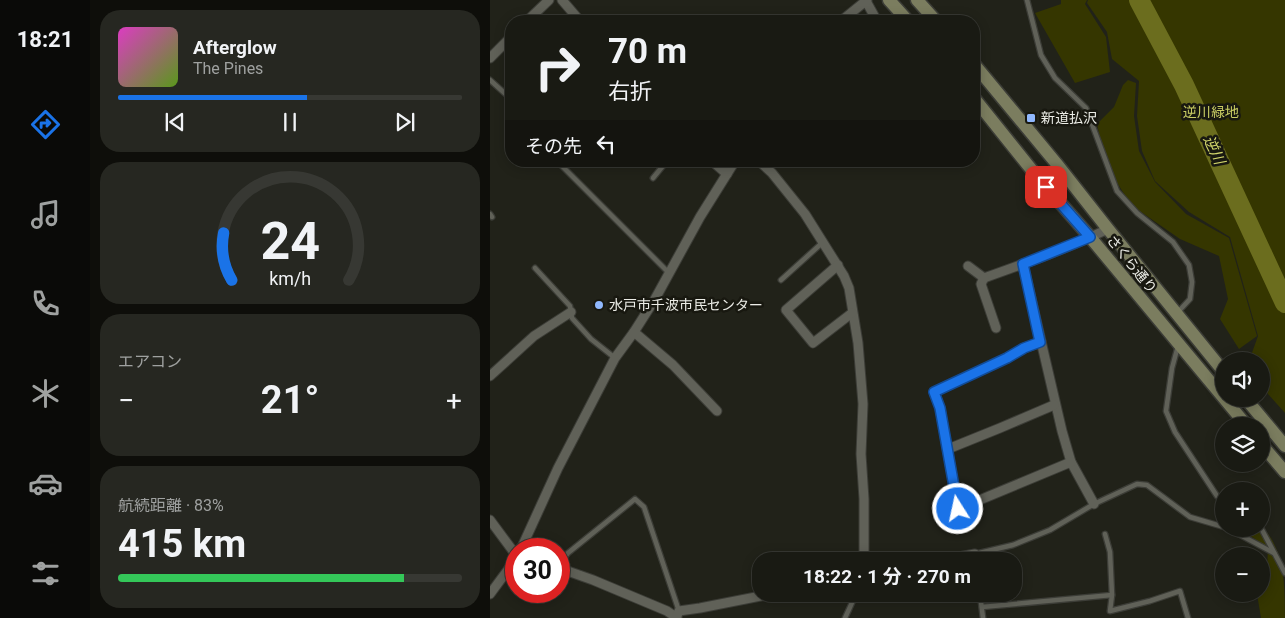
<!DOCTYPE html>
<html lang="ja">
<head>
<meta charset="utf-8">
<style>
  :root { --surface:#191a13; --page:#262721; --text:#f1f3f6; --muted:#9fa1a0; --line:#373833; --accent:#1a73e8 }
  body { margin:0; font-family:Roboto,"Noto Sans JP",sans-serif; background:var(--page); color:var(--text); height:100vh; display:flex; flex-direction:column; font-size:19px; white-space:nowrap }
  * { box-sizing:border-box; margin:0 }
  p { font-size:16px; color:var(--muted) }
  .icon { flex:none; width:28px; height:28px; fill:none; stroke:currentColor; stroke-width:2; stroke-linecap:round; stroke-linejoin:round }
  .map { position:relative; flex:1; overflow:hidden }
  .side { display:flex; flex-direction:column; gap:10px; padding:10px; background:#0e0e0a; width:400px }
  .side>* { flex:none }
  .top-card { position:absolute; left:15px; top:15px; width:475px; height:152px; border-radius:20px; box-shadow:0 2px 12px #0003,0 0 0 1px var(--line); background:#191a13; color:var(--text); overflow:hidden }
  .controls { position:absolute; left:725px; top:352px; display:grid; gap:10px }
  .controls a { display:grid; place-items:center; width:55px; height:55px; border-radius:50%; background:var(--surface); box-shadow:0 2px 12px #0003,0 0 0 1px var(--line); font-size:25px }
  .speed { position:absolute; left:15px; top:538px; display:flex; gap:10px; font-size:25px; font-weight:700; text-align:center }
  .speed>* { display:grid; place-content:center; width:65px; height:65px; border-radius:50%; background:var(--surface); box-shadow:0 2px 12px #0003,0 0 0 1px var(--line); line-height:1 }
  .speed .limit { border:8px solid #d22; background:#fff; color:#111 }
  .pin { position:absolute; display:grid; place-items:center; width:42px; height:42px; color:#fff; margin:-21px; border-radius:10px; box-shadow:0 2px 8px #0006 }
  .me { position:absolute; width:55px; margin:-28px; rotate:350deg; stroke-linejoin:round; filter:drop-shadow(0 0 4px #0008) }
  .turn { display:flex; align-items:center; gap:18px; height:105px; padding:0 20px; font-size:22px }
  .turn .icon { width:65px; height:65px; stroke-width:2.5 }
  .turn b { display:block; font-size:35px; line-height:42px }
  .then { display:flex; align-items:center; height:48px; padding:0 20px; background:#0003; gap:10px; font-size:19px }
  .big { font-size:38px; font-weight:700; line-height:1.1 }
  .side .card { flex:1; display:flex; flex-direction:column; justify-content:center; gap:8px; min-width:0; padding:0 18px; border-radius:20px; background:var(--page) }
  .side .dial { align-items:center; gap:0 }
  .dial svg { height:130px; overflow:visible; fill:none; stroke:var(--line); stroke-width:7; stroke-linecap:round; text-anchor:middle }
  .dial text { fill:var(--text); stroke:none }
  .song { display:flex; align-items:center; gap:15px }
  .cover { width:60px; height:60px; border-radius:8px; background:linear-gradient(135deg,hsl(310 70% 55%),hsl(90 70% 35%)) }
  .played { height:5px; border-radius:2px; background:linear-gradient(90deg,var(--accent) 55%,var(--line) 55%) }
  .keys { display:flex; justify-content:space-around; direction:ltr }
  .heat { display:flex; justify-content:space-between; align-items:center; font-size:28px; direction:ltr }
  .charge { height:8px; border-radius:4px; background:linear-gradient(90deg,#34c759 83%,var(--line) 0) }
  .trip { position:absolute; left:262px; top:552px; width:270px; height:50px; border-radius:20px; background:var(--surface); box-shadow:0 2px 12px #0003,0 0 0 1px var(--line); font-weight:700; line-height:50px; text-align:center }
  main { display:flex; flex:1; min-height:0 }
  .menu { display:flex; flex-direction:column; width:90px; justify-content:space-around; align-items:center; background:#0a0a08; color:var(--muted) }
  .menu .icon { width:35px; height:35px }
  .menu .selected { color:var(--accent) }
  .menu b { font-size:22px; color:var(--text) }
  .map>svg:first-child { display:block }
</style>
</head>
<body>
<main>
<nav class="menu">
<b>18:21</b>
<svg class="icon selected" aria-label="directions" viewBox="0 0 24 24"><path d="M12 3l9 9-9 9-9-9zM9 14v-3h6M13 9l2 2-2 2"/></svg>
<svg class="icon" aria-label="music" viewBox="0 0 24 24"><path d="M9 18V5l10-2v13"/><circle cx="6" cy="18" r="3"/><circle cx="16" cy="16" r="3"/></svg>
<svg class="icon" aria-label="phone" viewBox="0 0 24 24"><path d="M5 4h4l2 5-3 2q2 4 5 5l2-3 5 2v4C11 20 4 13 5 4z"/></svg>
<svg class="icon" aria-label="climate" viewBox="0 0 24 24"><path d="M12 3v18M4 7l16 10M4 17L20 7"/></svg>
<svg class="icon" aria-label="car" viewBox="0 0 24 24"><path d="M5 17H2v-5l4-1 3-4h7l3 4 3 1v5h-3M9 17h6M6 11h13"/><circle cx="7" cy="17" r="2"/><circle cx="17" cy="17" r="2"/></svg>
<svg class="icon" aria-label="filters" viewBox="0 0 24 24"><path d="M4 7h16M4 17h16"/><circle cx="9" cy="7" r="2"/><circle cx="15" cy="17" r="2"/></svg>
</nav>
<section class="side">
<div class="card">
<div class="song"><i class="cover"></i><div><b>Afterglow</b><p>The Pines</p></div></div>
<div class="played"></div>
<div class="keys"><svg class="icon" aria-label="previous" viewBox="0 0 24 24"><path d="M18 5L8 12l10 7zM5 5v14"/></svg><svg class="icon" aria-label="pause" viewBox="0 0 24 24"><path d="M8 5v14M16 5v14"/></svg><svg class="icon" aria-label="next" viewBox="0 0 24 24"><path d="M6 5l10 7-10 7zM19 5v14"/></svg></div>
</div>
<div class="card dial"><svg viewBox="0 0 100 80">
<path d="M14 69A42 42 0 1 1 86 69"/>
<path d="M14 69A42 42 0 0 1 9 40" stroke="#1a73e8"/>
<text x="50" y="56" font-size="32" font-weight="700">24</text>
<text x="50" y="72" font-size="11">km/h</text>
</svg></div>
<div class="card"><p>エアコン</p>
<div class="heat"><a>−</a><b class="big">21°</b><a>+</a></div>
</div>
<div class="card"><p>航続距離 · 83%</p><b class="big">415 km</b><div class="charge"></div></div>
</section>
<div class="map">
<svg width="795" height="618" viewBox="0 0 795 618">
  <rect width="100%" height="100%" fill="#212219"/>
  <!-- green -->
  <g fill="#353600">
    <polygon points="571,0 597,0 595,4 616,37 620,72 585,83 545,13 571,4"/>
    <polygon points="598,0 795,0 795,413 771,386 771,361 759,361 768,336 740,237 699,212 665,181 652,151 647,116 649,81 622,59 617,32 597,3"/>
    <polygon points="638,80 646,83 644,116 649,151 665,182 696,214 739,238 767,336 749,349 730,319 738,299 729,256 690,239 641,205 616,165 607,124 624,107 633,85"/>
    <path d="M771 526C795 548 795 587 795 618H771L767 594H771V580L777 569 778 548 750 529H771Z"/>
  </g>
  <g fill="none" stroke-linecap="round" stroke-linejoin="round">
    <!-- river -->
    <polyline stroke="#6b6d1e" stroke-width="20" points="649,0 694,85 795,303"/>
    <defs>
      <g id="lane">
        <polyline points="537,0 551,55 565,78 596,108 627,191 647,213 683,242 699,265 702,282 700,299 688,312"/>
        <polyline points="0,80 20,98 21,96"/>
        <polyline points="71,165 179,273"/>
        <polyline points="163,178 177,161"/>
        <polyline points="0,214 2,217"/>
        <polyline points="45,268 80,306 82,318 101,339 125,358"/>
        <polyline points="291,280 332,243"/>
        <polyline points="688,346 682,368 676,411 685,432 727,496 734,502"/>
        <polyline points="771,528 795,573"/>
        <polyline points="739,529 784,553"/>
        <polyline points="486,561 485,554 523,545 560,530 604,504 647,484 657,485 700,517 734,527"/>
        <polyline points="69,564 78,553 145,499 154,507 189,611"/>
        <polyline points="490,594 493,618"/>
        <polyline points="622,595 620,611 660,601 690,591 698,618"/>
        <polyline points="492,607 622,595 620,552 615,534"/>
        <polyline points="355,618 366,594"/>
      </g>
      <g id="street">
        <polyline points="72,0 90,21"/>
        <polyline points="376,1 387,21"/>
        <polyline points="37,21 59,0"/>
        <polyline points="351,21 377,0"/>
        <polyline points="0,58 21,37"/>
        <polyline points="222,161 237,174"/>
        <polyline points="269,161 282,173 315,214 354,276 359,288 368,343 373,404 371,454 374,499 374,561"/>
        <polyline points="533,264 572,431 581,462 604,504"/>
        <polyline points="348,265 296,310 323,343 362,313"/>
        <path d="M478 266 494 278C536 263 578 248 618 229"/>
        <polyline points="494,278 491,284 506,328"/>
        <polyline points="144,332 183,365 227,411"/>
        <polyline points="551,342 534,348 517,358 444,392 450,408 468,509 581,462"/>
        <polyline points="0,376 44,336 81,312"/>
        <polyline points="458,449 510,428 564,405"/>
        <polyline points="0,520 26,555"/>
        <polyline points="31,549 68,468 125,358 144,332 165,299 210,217 245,161"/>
        <polyline points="447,561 485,554"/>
        <polyline points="69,568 103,580 177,611 187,618"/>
        <polyline points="0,594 26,559"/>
        <polyline points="186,618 189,611 210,608 281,594"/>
      </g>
      <g id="secondary">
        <polyline points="399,0 418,21"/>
        <polyline points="427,0 446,21"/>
        <polyline points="484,64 566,163 618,229 734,372"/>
        <polyline points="484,98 545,174 600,237 757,426"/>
        <polyline points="756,399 795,446"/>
        <polyline points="771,444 795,472"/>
      </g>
    </defs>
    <!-- lane casing -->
    <use href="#lane" stroke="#3c3d37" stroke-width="7"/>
    <!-- street casing -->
    <use href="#street" stroke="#3c3d37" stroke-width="11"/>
    <!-- secondary casing -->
    <use href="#secondary" stroke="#3c3d37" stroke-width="15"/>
    <!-- lane -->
    <use href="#lane" stroke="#606158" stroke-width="4.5"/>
    <!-- street -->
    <use href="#street" stroke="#606158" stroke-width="9"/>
    <!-- secondary -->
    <use href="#secondary" stroke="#7b7d5f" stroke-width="12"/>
  </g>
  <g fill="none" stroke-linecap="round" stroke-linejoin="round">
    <defs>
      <polyline id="route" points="468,509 450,408 444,392 517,358 534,348 550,342 533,264 600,237 556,187"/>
    </defs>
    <!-- route casing -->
    <use href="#route" stroke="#114b97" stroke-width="12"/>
    <!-- route -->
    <use href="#route" stroke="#1a73e8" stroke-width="9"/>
  </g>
  <!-- markers -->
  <g fill="#90b8fd" stroke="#181810" stroke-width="2">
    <rect x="536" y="113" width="10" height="10" rx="2.5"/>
    <circle cx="109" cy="305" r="5"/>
  </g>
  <g text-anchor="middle" stroke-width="5" stroke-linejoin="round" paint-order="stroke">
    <!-- park labels -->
    <g font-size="14" fill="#cace64" stroke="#181810">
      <text x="721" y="117">逆川緑地</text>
    </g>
    <!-- poi labels -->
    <g font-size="14" fill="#ecede7" stroke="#181810" text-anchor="start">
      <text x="551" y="123">新道払沢</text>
      <text x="119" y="310">水戸市千波市民センター</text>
    </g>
    <!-- street labels -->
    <g font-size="14" fill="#ecede7" stroke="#181810">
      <text transform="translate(642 264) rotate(51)" y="5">さくら通り</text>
    </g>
    <!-- water labels -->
    <g font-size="15" font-style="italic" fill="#d1d56b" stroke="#181810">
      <text transform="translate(724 150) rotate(65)" y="5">逆川</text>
    </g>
  </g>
</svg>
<div class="controls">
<a><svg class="icon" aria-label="sound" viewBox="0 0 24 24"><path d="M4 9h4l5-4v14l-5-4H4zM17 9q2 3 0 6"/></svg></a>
<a><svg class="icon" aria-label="layers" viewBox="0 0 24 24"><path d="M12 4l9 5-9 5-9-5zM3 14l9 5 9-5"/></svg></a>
<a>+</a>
<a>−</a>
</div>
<div class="speed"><div class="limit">30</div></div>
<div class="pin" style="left:556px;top:187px;background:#d93025"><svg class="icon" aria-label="arrive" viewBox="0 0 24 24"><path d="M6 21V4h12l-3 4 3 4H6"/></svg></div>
<svg class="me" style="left:468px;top:509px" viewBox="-20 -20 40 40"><circle r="17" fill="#1a73e8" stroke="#fff" stroke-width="3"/><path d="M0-11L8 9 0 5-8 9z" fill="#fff"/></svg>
<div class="trip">18:22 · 1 分 · 270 m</div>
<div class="top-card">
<div class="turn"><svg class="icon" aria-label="right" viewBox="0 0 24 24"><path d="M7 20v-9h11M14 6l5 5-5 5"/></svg><div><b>70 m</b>右折</div></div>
<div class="then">その先<svg class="icon" aria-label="left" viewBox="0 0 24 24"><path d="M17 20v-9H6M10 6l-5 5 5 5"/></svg></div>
</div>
</div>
</main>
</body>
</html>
